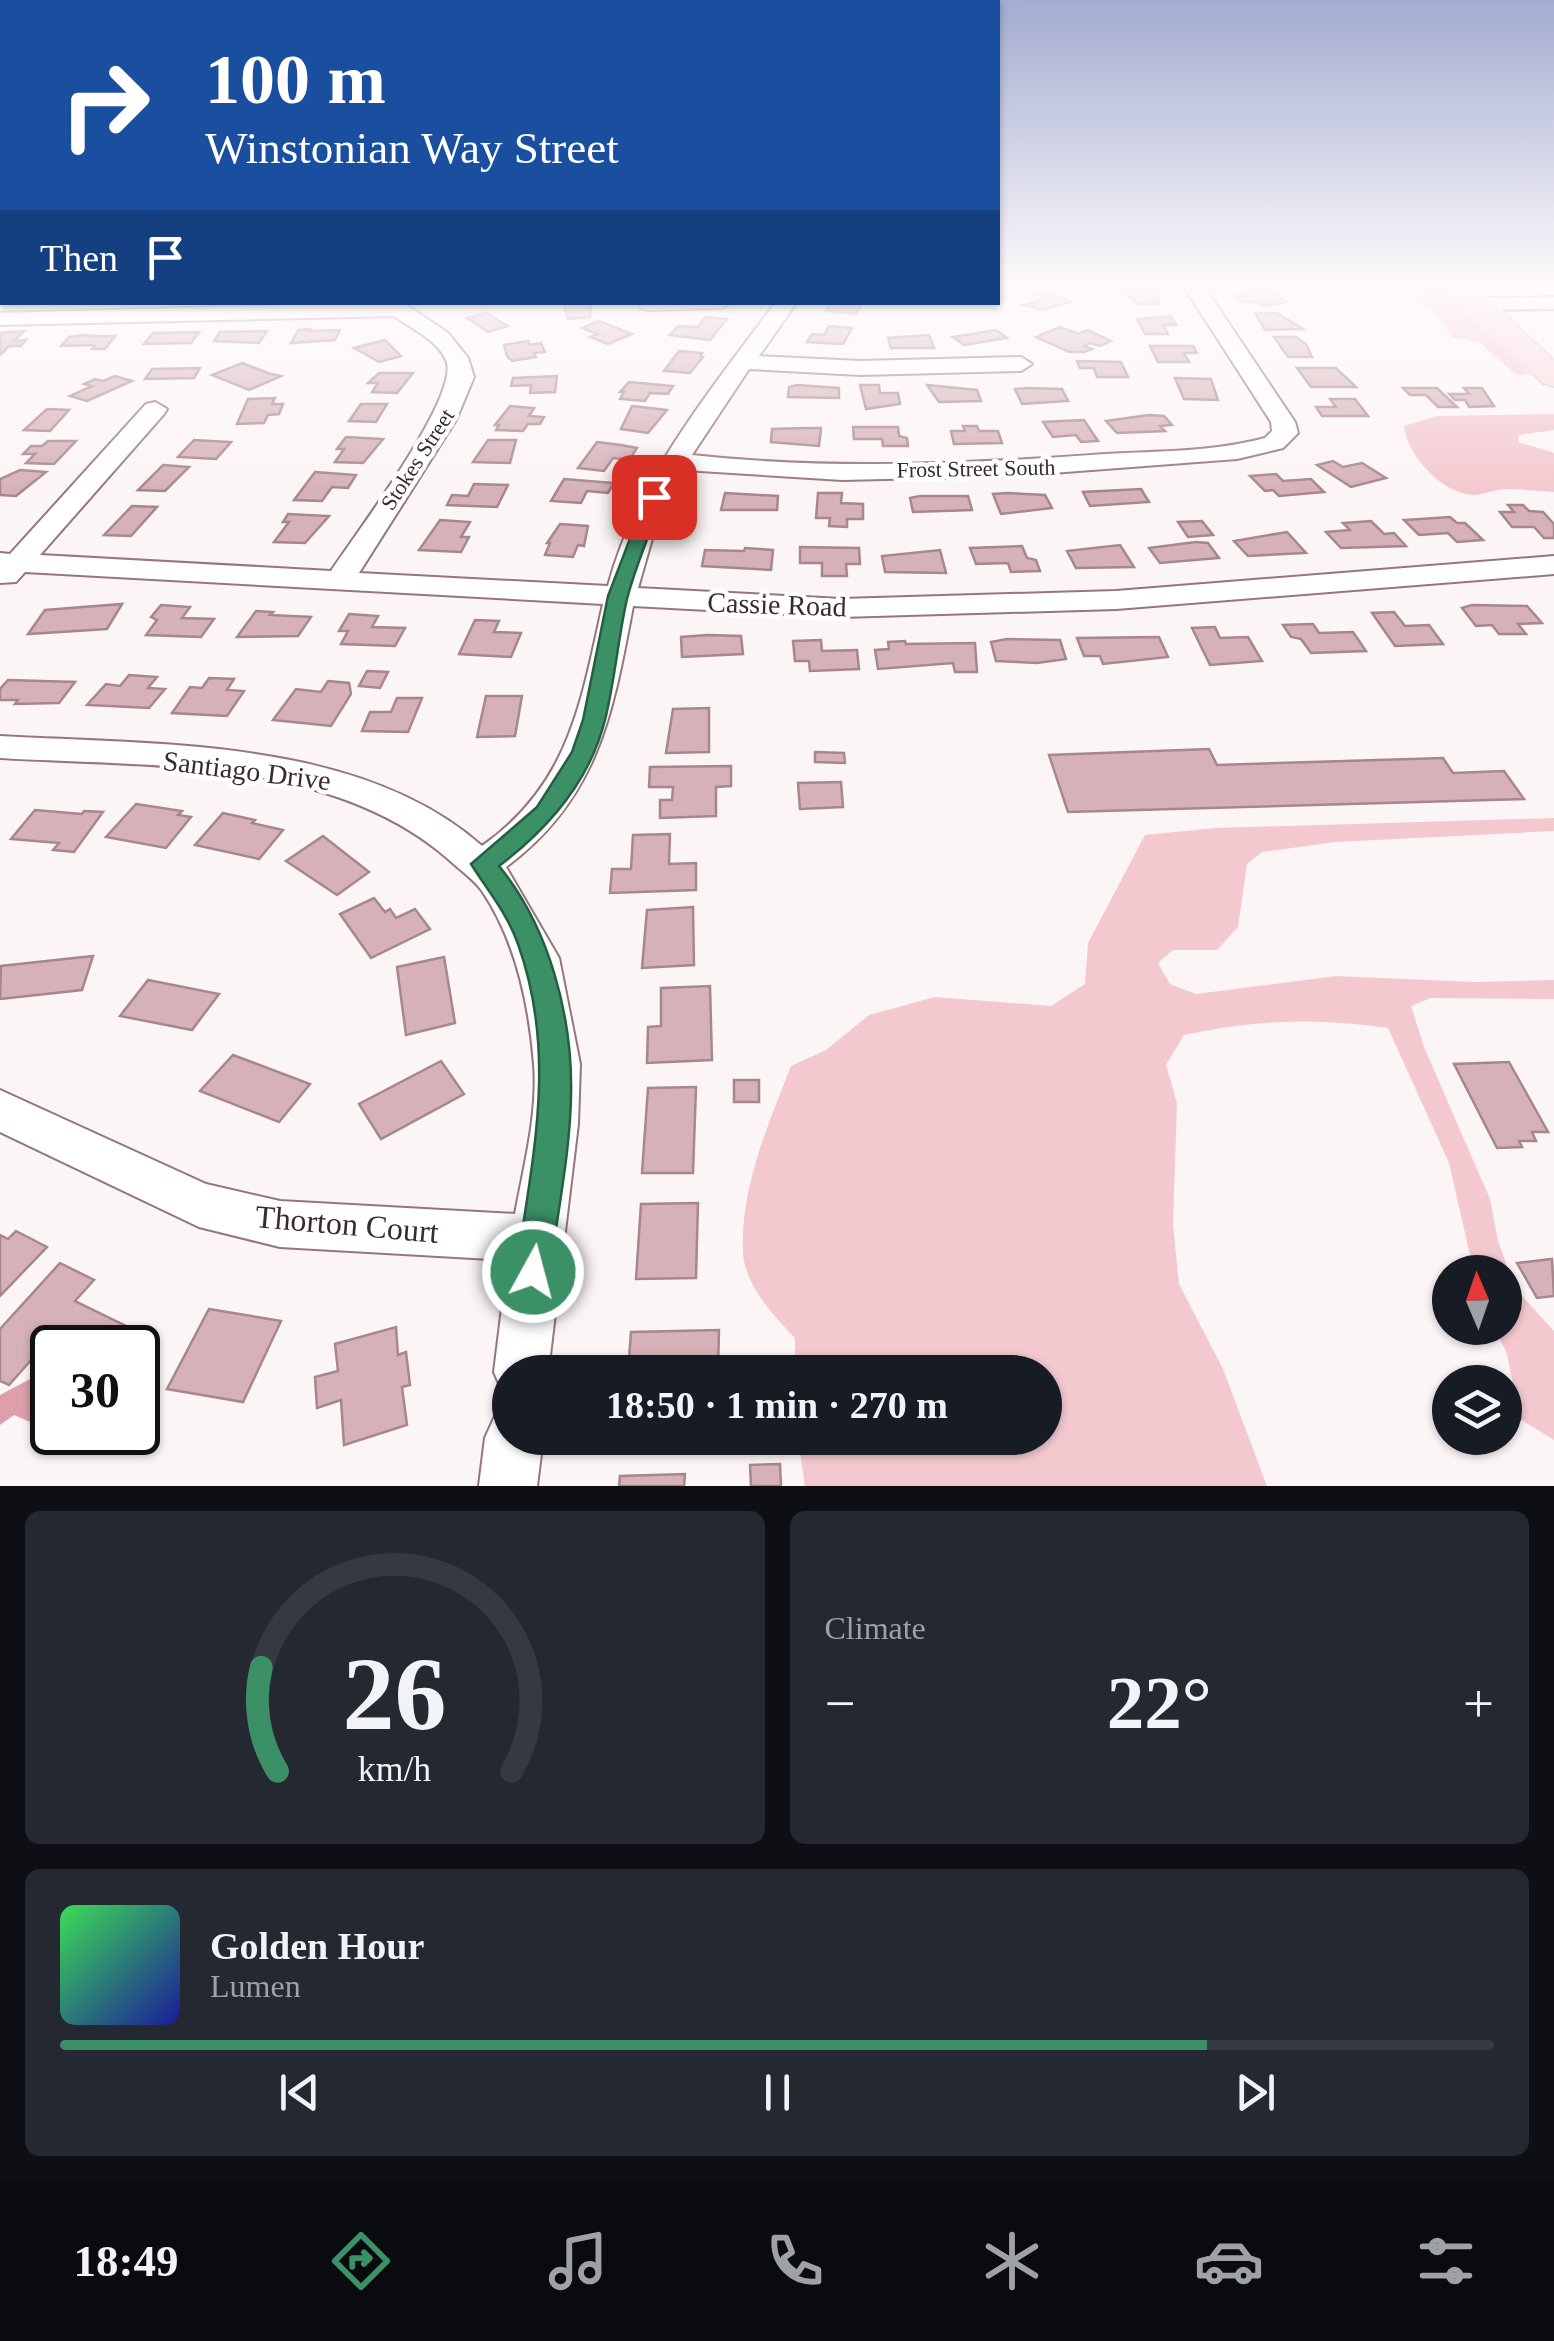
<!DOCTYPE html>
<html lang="en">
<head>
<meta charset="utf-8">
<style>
  :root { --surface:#171b24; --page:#242831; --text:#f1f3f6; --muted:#9ea1a6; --line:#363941; --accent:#3b9165 }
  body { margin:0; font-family:"Times New Roman",serif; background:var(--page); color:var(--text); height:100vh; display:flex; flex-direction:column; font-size:38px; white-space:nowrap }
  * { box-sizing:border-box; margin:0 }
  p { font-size:32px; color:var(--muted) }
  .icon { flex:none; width:55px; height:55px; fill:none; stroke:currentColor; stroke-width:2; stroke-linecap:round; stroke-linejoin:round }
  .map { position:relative; height:1486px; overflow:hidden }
  .details { display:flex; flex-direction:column; gap:25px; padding:25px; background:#0d0f14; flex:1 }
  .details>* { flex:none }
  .guide { position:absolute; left:0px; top:0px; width:1000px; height:305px; box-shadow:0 2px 8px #0004; background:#1a4fa0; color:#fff; overflow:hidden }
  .needle { width:65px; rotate:358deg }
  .tools { position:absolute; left:1432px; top:1255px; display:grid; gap:20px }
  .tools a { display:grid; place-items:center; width:90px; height:90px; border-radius:50%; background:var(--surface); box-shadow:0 2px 8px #0004; font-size:50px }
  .speed { position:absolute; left:30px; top:1325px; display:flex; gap:20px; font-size:50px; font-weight:700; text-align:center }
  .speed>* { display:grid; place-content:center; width:130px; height:130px; border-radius:50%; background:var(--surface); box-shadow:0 2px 8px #0004; line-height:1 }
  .speed .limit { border:5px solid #111; border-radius:15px; background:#fff; color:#111 }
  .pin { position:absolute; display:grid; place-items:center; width:85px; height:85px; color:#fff; margin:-42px; border-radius:20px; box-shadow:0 5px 15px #0006 }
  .me { position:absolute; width:110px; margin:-55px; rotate:7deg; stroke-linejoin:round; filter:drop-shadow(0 0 8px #0008) }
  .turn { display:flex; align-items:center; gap:35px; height:210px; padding:0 40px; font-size:45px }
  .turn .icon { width:130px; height:130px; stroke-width:2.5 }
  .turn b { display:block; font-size:70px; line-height:85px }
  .then { display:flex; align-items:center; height:95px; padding:0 40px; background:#0003; gap:20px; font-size:38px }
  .big { font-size:75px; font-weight:700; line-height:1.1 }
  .details .tile { flex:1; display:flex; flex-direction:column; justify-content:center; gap:15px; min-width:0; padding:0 35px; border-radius:15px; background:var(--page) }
  .details .dial { align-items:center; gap:0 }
  .dial svg { height:260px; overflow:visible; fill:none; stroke:var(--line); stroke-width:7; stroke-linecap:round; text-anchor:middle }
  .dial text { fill:var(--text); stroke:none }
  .song { display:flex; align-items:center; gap:30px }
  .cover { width:120px; height:120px; border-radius:15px; background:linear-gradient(135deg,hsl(130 70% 55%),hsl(240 70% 35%)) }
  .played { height:10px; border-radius:5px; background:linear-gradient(90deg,var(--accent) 80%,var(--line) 80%) }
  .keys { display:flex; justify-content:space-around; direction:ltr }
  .heat { display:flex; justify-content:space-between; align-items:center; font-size:55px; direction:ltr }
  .details .tiles { flex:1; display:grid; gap:25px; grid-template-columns:1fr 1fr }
  .tile:last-child { grid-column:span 2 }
  .trip { position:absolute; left:492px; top:1355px; width:570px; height:100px; border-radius:50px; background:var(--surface); box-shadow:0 2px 8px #0004; font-weight:700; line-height:100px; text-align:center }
  .tabs { display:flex; height:160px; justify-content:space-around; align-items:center; background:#090b0e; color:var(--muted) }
  .tabs .icon { width:70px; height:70px }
  .tabs .current { color:var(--accent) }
  .tabs b { font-size:45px; color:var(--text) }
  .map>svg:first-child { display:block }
</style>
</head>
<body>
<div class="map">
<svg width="1554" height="1486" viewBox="0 0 1554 1486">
  <rect width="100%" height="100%" fill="#fcf5f6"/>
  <!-- green -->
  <g fill="#f3c9cf">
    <polygon points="1427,282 1436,282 1531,375 1515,374 1480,343 1452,337 1437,315 1415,299 1415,293 1423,290"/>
    <path d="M1554 414V430L1519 435 1518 442 1554 453V492C1538 491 1522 489 1506 489 1495 489 1484 495 1474 495 1442 494 1407 455 1404 426L1437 416Z"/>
    <path d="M1554 818V831L1335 842 1262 852 1247 864 1238 927 1217 950H1173L1158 963 1170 984 1196 994 1336 976 1476 982 1554 980V999L1431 998 1411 1006 1424 1047 1490 1199 1498 1241 1515 1288 1554 1331V1440L1520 1419 1507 1354 1495 1328H1505V1272H1474L1449 1163 1388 1028C1319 1017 1252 1020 1184 1035L1166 1065 1177 1103 1173 1224 1179 1284 1223 1369 1267 1486H805L798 1438H1045V1372H795V1338C774 1316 745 1286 743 1253 740 1188 768 1125 791 1066L826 1050 869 1015 935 997 1051 1006 1085 984 1088 943 1145 835 1215 828Z"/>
  </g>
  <!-- water -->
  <polygon fill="#dda0ab" points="30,1379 39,1380 42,1390 52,1392 52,1416 35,1424 14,1415 0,1425 0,1395"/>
  <!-- building -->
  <g fill="#d6b2b8" stroke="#a8878c" stroke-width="2.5">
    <polygon points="1123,289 1155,289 1160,304 1137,304"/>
    <polygon points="1243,289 1269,289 1287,302 1262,306 1259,302 1240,302 1236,296 1248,296"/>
    <polygon points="1049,292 1070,302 1043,310 1024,305 1046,298 1038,295"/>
    <polygon points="563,302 591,303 590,317 568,319"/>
    <polygon points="831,302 857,302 861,305 856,314 826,311"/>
    <polygon points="486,313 508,326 488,332 467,318"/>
    <polygon points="1255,313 1277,313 1303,329 1265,330"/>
    <polygon points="1171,316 1176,325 1163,325 1168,334 1145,334 1137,319"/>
    <polygon points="705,317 727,319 710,340 670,335 678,326 698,327"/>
    <polygon points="599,321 632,334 608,344 590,337 598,334 582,328"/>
    <polygon points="829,326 852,328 843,344 807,342 812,334 824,335"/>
    <polygon points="1060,327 1078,334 1088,330 1111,341 1100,346 1090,343 1084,346 1092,349 1084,352 1069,352 1036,337"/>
    <polygon points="310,329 309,331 340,330 335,340 291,343 298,330"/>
    <polygon points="996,330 1007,338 964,345 953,337"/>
    <polygon points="24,331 14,341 26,340 21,346 9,346 0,355 0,333"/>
    <polygon points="267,331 259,343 214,341 220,332"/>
    <polygon points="199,332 191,343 144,344 153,333"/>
    <polygon points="83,335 96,336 115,336 105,349 92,349 95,345 61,346 69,337"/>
    <polygon points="929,335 934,348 891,348 888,338"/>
    <polygon points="1274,337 1296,337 1306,344 1312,357 1288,357"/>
    <polygon points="385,340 401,356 379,362 354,348"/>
    <polygon points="528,341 530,345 541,343 545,352 534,353 536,357 512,361 507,356 504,345"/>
    <polygon points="1150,346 1193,346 1197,353 1184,353 1189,362 1158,362"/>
    <polygon points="679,351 702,353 700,356 703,357 690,373 664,371"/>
    <polygon points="1077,361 1121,362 1128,377 1097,377 1094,368 1080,368"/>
    <polygon points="242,363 268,373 281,376 249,390 212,375"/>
    <polygon points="200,368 194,378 145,379 152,369"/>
    <polygon points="1297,368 1336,368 1356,387 1311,387"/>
    <polygon points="379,373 413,373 397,393 372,392 378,383 368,383"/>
    <polygon points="115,376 132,381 87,401 70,396 92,386 84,384 95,379 103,381"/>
    <polygon points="557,376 555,392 530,393 531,385 511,386 513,378"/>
    <polygon points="1175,378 1211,379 1218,400 1184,399"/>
    <polygon points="629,382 673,386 668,394 650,393 645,401 620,399 624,392 620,392"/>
    <polygon points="798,385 839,388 839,398 788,397 789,387"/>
    <polygon points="860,385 879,385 880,393 898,393 900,404 866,409"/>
    <polygon points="927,385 977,390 981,401 939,402"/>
    <polygon points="1029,388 1062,389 1068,401 1022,404 1015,389"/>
    <polygon points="1403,388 1437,388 1457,407 1438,407 1426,395 1410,395"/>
    <polygon points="1464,388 1482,388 1494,406 1469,407 1465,400 1455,400 1449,394 1469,394"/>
    <polygon points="275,398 272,404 283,404 279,414 268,415 264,423 237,424 248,399"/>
    <polygon points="1330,399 1355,399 1368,416 1322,416 1316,407 1336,407"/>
    <polygon points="361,404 387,404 376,422 349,421"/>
    <polygon points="510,406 534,408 529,416 544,417 540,424 528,424 523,431 496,430 499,425 495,425"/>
    <polygon points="632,406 667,410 648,433 621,429"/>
    <polygon points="47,409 69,410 50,431 24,430"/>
    <polygon points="1149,415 1164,416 1172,425 1160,426 1165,431 1117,433 1106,421"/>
    <polygon points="1084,420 1098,441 1081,442 1076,435 1053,437 1043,422"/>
    <polygon points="963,426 977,426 979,431 998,431 1002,443 954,444 951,431 965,431"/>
    <polygon points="853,427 898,427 899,436 907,438 908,446 883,446 882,439 854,439"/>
    <polygon points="807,428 821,428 819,446 771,442 772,429"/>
    <polygon points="346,437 383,439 363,463 335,462 344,449 337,449"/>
    <polygon points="194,440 231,442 216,459 178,457"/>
    <polygon points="488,440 516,440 510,463 473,462"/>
    <polygon points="48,441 76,441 54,464 26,463 35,454 23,454 31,446 42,446"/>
    <polygon points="597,442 621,445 637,448 629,460 613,458 604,471 578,468"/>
    <polygon points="1333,461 1343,467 1362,463 1386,478 1351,487 1317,465"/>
    <polygon points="163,465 189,467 165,491 138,490"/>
    <polygon points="20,470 46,472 16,496 0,495 0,479"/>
    <polygon points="315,472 342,474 356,475 348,488 332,487 322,501 294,500"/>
    <polygon points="1276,474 1283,481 1311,479 1324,492 1279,496 1273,490 1265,491 1250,476"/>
    <polygon points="564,479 614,483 608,493 587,491 581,503 551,501"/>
    <polygon points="474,484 508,485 497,507 447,505 452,495 468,496"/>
    <polygon points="1141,489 1149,502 1090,506 1083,492"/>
    <polygon points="725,493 778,496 777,510 721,510"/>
    <polygon points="818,493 842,493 841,503 863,504 863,519 847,519 847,527 829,526 830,518 816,518"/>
    <polygon points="1008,493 1045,495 1052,508 1001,514 993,494"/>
    <polygon points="920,496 968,496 972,510 913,512 910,498"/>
    <polygon points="1508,505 1523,505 1529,511 1543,512 1554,524 1554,538 1544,538 1534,527 1512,527 1500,512 1514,512"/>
    <polygon points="132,506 157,507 131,536 104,535"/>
    <polygon points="288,514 329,516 305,543 274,542 289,522 283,522"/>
    <polygon points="1450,517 1457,523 1465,523 1483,540 1457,542 1448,533 1419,535 1404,520"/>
    <polygon points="440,520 470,522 461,537 469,537 461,552 419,550"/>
    <polygon points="1202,521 1213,535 1188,537 1178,522"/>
    <polygon points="1371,521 1384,534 1394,533 1406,546 1341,548 1326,532 1350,530 1343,523"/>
    <polygon points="560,524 588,526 584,546 578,545 573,557 545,555 550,543 547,543"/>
    <polygon points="1287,532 1306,553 1248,556 1234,541"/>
    <polygon points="1196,542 1208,543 1219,558 1160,563 1149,548"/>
    <polygon points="1120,545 1134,567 1076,568 1067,551"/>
    <polygon points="1022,546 1027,558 1036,560 1040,571 1011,572 1008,563 976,564 970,548"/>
    <polygon points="800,547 859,548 860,564 846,564 847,576 822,576 822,563 800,563"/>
    <polygon points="745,548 773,550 771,570 702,566 705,550 744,551"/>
    <polygon points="940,550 946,573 885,572 882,556"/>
    <polygon points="122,604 107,629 28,634 45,610"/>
    <polygon points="161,605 190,607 182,618 214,619 201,637 146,635 157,620 151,617"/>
    <polygon points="1472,605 1527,606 1542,623 1518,624 1526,634 1499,634 1492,625 1476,626 1462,608"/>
    <polygon points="256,611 273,612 270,615 311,617 298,636 237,637"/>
    <polygon points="1394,612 1405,626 1429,625 1443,644 1395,646 1372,613"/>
    <polygon points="349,614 378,616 372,627 405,628 395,646 341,644 348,631 339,631"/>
    <polygon points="475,620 499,621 494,632 521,633 511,657 459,654"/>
    <polygon points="1313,624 1319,633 1353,632 1366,651 1311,653 1301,639 1291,637 1283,625"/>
    <polygon points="1215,627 1220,638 1248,637 1262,661 1210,665 1192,628"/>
    <polygon points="708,635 741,636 743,654 682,657 681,637"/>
    <polygon points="1159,637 1168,657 1103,664 1100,656 1084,656 1077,638"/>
    <polygon points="1007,639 1060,640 1066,659 1037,663 996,661 991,642"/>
    <polygon points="821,640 822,651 857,650 859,669 810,671 809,661 795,661 793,641"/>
    <polygon points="905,641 906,644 975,643 977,672 955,672 953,663 878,669 875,650 889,649 888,642"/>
    <polygon points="367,671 388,672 380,688 359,686"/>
    <polygon points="129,675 157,677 148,688 165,689 149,708 87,705 106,684 120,686"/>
    <polygon points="209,678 234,679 227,690 244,691 227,716 172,713 190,687 202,688"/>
    <polygon points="8,680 75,682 59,703 15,704 18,700 0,700 0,689"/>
    <polygon points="328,681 349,683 351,694 331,726 273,720 296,689 321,692"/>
    <polygon points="486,696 522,696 515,736 477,737"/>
    <polygon points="397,698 422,698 408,732 362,731 370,712 391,712"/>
    <polygon points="709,708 709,752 666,753 673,709"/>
    <polygon points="1209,749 1217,765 1443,758 1453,773 1504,771 1524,799 1068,812 1049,755"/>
    <polygon points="815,752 844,753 845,763 815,762"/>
    <polygon points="731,766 731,786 716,787 716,816 660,818 660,800 672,800 673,787 649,787 650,767"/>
    <polygon points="841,782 843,807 800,809 798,783"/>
    <polygon points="136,804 182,811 178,815 191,817 166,848 106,837"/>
    <polygon points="35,810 82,814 84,811 103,812 74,852 53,850 59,843 11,839"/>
    <polygon points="223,813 255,820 252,823 283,830 259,859 195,845"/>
    <polygon points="670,834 669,864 696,863 696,890 610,893 612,869 631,869 633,835"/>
    <polygon points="323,836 369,872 337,895 286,861"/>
    <polygon points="374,898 385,912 390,909 396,918 415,909 430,929 371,958 340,914"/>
    <polygon points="693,907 694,965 642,968 647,910"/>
    <polygon points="93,956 82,990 0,999 1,966"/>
    <polygon points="444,957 455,1023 406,1035 397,967"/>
    <polygon points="148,980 219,994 192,1030 120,1016"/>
    <polygon points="710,986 712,1060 647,1063 648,1027 661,1026 661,988"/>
    <polygon points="233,1055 310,1084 279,1122 200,1091"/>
    <polygon points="441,1061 464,1094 381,1139 359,1104"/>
    <polygon points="1509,1062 1548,1132 1532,1132 1536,1141 1519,1141 1522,1147 1497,1148 1454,1064"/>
    <rect x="734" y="1080" width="25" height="22"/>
    <polygon points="696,1087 693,1173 642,1173 648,1088"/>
    <polygon points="698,1203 696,1278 636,1279 641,1204"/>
    <polygon points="16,1231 47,1247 0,1296 0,1235 8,1239"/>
    <polygon points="1552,1259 1554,1296 1537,1298 1517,1263"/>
    <polygon points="60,1263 94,1280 75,1301 128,1327 110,1348 52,1348 52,1356 40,1350 9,1385 0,1381 0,1329"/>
    <polygon points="209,1309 281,1321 243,1402 167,1389"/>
    <polygon points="396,1327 398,1355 406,1352 410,1385 402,1387 407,1425 344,1445 341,1400 317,1408 315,1377 338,1371 335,1344"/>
    <polygon points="719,1330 718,1372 628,1372 631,1332"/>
    <polygon points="780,1464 781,1486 751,1486 750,1465"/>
    <polygon points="685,1474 684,1486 619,1486 620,1476"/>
  </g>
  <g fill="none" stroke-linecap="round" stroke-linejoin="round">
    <defs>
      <g id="minor">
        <path d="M1181 282H1201L1295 422 1298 433 1283 448 1237 459 1012 476 842 480 684 470 654 532 638 588 841 599 1116 591 1554 556V574L1116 609 841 617 633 606C613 712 599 798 506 867L559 958 580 1064 578 1124 548 1372H510V1395L502 1391 494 1372 508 1260 280 1247 199 1227 0 1132V1090L206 1184 280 1201 515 1214C524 1165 538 1113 534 1064 529 1004 516 941 482 891 475 881 464 873 455 865 337 756 151 767 0 758V736C155 745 359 737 482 846 570 784 581 702 603 604L25 572 16 582 0 583V553L10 554 146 404 155 402 167 409 164 414 40 555 331 571C354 536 462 394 446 360 437 340 411 328 394 316L0 325V313L402 302 448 333 468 358 474 377 456 420 359 573 608 586C637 478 710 391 776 302H797L759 356 860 361 1021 357 1032 364 1021 371 860 375 749 369 692 455C830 470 968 464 1105 454 1159 451 1213 452 1265 438L1272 431 1271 422Z"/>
        <polygon points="1554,297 1554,309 1475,310 1464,304 1475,298"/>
        <polygon points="639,302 732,302 722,308 648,310 641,308"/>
        <polygon points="510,1411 510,1438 543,1438 537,1486 479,1486 485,1438 494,1418"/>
      </g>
      <polygon id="major" points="1441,282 1470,282 1554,361 1554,386 1543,383"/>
    </defs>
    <!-- minor casing -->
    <use href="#minor" stroke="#97767b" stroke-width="4"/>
    <!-- major casing -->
    <use href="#major" stroke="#d3d0d1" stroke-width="4"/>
    <!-- minor -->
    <use href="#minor" fill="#fff" fill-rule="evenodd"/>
    <!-- major -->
    <use href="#major" fill="#fdd7dd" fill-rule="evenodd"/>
  </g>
  <!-- sky -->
  <linearGradient id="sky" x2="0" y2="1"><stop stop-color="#a3acd0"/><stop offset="0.58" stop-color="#fefafb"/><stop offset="1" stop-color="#fefafb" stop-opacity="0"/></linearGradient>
  <rect width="1554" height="490" fill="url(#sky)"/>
  <!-- route -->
  <path fill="#3b9165" stroke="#265e42" stroke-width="2.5" d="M654 492 663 497C651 531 636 564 627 599 618 638 615 680 605 720 590 780 548 829 499 866 549 927 573 1017 571 1096 570 1154 557 1214 550 1272L545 1283 533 1287 521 1283 516 1272C532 1159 558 1056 518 944 507 913 488 891 471 864L537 807 572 752 583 720 608 596 646 497Z"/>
  <g text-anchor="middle" stroke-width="9" stroke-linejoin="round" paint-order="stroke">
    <!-- far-street labels -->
    <g font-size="22" fill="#392b2d" stroke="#fff">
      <text transform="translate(417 459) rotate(-57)" y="8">Stokes Street</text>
      <text transform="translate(976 468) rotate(-1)" y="8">Frost Street South</text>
    </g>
    <!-- street labels -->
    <g font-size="28" fill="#392b2d" stroke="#fff">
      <text transform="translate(777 604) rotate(2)" y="10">Cassie Road</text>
      <text transform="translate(247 770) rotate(7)" y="10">Santiago Drive</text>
    </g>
    <!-- near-street labels -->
    <g font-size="32" fill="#392b2d" stroke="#fff">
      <text transform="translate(347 1224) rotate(5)" y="11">Thorton Court</text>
    </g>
  </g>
</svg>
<div class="tools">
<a><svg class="needle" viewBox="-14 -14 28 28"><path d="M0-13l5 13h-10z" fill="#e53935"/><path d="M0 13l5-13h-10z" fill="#9ea1a6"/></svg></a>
<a><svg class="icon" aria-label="layers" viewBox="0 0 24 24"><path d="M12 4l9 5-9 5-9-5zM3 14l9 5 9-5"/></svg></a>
</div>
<div class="speed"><div class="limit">30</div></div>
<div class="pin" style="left:654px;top:497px;background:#d93025"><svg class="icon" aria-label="arrive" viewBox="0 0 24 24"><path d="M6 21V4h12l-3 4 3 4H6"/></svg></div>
<svg class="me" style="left:533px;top:1272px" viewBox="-20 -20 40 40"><circle r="17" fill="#3b9165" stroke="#fff" stroke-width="3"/><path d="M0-11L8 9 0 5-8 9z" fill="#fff"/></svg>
<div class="trip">18:50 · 1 min · 270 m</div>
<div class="guide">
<div class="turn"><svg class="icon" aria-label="right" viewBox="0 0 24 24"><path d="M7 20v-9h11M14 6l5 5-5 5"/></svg><div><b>100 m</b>Winstonian Way Street</div></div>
<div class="then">Then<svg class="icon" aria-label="arrive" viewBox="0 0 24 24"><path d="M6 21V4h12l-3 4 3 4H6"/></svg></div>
</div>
</div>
<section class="details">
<div class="tiles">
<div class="tile dial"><svg viewBox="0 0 100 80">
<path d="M14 69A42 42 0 1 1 86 69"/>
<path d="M14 69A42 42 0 0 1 9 37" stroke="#3b9165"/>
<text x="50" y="56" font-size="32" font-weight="700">26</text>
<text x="50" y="72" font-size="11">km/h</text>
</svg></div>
<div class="tile"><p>Climate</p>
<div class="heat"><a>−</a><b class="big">22°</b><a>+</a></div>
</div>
<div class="tile">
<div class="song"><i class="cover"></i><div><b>Golden Hour</b><p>Lumen</p></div></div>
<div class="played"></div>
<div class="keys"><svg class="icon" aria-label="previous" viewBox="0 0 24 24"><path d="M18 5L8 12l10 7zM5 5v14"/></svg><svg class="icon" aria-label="pause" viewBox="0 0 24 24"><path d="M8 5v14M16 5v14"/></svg><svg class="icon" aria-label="next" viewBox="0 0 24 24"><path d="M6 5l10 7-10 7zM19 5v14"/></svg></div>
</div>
</div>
</section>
<nav class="tabs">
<b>18:49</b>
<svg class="icon current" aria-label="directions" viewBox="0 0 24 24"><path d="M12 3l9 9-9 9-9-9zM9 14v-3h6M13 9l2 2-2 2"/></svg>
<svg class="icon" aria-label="music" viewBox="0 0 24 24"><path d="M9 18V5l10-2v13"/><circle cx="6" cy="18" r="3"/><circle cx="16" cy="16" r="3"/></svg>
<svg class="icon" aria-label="phone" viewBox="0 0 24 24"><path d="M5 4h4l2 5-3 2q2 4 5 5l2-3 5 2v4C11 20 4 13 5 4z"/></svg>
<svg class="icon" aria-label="climate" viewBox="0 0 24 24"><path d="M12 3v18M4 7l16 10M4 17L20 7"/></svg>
<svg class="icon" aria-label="car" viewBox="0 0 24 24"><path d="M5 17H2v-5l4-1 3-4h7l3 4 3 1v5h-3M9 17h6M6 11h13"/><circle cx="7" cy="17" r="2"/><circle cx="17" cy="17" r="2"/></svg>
<svg class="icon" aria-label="filters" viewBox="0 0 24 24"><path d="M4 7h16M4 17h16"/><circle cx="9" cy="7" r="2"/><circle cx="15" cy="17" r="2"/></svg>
</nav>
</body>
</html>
